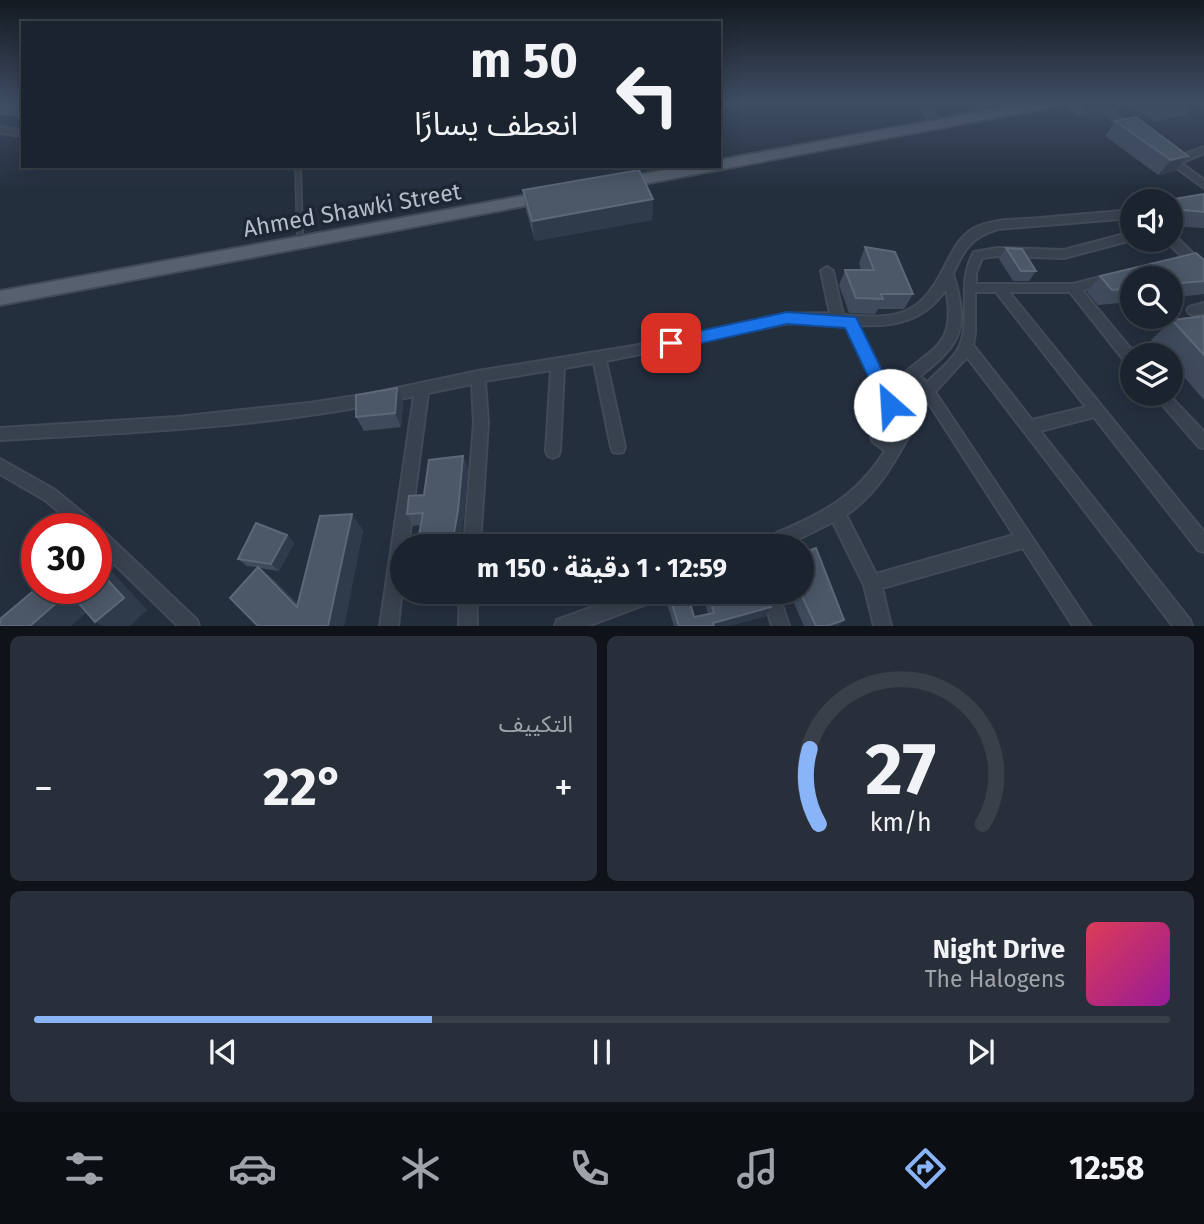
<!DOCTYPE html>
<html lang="ar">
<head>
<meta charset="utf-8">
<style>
  :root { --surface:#1b232e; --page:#282f3a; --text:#f1f3f6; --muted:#a0a4aa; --line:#39404a; --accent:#8ab4f8 }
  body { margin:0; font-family:"Fira Sans","Noto Sans Arabic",sans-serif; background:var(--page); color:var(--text); direction:rtl; height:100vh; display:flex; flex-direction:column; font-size:26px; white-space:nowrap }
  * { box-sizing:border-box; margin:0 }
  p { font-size:23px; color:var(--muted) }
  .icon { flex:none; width:38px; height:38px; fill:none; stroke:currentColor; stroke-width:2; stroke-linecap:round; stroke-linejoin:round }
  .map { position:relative; height:626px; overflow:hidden; direction:ltr }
  .drawer { display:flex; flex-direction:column; gap:10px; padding:10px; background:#0f1319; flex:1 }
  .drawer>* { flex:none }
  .banner { position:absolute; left:21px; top:21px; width:700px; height:147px; border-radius:0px; box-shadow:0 4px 18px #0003,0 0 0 2px var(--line); direction:rtl; background:#1b232e; color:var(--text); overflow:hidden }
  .fabs { position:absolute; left:1120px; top:189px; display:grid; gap:14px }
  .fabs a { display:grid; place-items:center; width:63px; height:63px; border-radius:50%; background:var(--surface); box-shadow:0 4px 18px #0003,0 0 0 2px var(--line); font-size:35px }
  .speed { position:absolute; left:21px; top:513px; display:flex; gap:14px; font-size:35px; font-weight:700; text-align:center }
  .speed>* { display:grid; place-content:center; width:91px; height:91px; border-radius:50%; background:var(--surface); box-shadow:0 4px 18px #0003,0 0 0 2px var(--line); line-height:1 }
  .speed .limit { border:10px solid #d22; background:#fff; color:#111 }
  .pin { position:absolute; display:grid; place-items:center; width:60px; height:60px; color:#fff; margin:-30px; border-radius:14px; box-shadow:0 4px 10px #0006 }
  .me { position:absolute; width:77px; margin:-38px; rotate:334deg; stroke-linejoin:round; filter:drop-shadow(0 0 5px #0008) }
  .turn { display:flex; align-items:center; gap:24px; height:147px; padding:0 28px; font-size:32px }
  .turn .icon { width:91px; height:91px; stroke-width:2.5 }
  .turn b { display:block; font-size:49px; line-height:60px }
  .big { font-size:52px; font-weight:700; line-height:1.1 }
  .drawer .card { flex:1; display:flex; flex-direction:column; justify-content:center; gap:10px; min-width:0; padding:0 24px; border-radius:10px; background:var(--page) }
  .drawer .dial { align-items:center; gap:0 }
  .dial svg { height:182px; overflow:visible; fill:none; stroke:var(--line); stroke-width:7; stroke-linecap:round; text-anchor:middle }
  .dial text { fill:var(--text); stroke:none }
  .song { display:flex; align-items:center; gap:21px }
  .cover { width:84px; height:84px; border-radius:10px; background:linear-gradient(135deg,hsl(350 70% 55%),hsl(300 70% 35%)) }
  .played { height:7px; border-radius:4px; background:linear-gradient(90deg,var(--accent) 35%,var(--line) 35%) }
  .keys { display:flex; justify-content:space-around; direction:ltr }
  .heat { display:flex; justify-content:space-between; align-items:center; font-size:38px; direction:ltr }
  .drawer .tiles { flex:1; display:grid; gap:10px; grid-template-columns:1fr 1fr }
  .card:last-child { grid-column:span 2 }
  .trip { position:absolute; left:390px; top:534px; width:424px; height:70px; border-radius:35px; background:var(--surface); box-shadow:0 4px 18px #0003,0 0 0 2px var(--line); font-weight:700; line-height:70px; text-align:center; direction:rtl }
  .menu { display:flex; height:112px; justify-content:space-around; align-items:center; background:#0b0e12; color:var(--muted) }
  .menu .icon { width:49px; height:49px }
  .menu .selected { color:var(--accent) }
  .menu b { font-size:32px; color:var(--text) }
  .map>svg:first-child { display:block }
</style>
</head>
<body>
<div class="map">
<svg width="1204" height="626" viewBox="0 0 1204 626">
  <rect width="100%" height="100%" fill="#242f3e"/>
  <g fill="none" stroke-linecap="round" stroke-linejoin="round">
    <!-- canal -->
    <polygon fill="#17263c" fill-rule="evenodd" points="0,112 23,114 23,120 0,118"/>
    <defs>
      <g id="lane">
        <polyline points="1132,102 1156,117 1184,111 1171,102"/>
        <polyline points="298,166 300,235"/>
      </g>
      <g id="street">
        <polygon points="918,102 926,102 938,119 936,121 930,121"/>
        <polygon points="967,102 976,102 984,111 982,113 976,113"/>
        <polygon points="1091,102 1101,102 1136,130 1134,132 1128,132"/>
        <polygon points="0,127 23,130 23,136 0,133"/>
        <polygon points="1204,147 1204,153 1181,163 1204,180 1204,188 1163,158 1168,155 1174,158"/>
        <path d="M1132 210V218L998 229C971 237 964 249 953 274 969 326 963 343 920 376L927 383C937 371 954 360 960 345 972 315 956 283 974 252L998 248 1064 250 1132 232V240L1064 258 998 256 982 258 976 273V284H1073L1109 275 1113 276 1115 279 1113 282 1082 290 1136 355H1132V365L1127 364 1070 292H1009L1204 532V552L1198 550 1094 417 1040 431 1190 620 1192 626H1173L967 357 935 392 1091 626H1073L1023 548 882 588 891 626H874L864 585 833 522 784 546H759L761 540C815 516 852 503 885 451L873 442 871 438 883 405 845 324 838 326C823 318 800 322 784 324L606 361 625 447 623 452 618 453 613 452 611 447 594 363 564 368 560 451 558 456 553 458 548 456 546 451 551 370 485 381 488 423 480 546H464L474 423 472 384 428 393 408 546H402V589L398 626H380L414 396C279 427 138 432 0 440V428L177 417 309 403 369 394 478 371 639 345 784 314 830 313 821 271 827 267 833 271 843 315C896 319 919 318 944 268 952 253 958 238 973 229 992 218 1019 220 1041 218 1071 215 1102 213 1132 210ZM946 289C960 358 918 347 890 391L858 325C895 327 924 321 946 289ZM975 292H996L1086 407 1032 420 973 345 975 333ZM911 384 919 393 892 440 886 435C892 417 898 399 911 384ZM928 402 1014 535 876 574 846 515C887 487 903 443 928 402Z"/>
        <polygon points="1171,235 1175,236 1204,264 1204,275 1200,274 1167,242 1166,240 1171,240"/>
        <polygon points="1204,303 1204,313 1193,315 1189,313 1187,310 1189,307"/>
        <polygon points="1153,394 1168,394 1204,432 1204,448 1199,447"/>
        <polygon points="0,459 55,490 95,523 97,527 102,530 197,620 199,626 178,626 96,546 96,528 78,528 45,500 0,474"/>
        <polygon points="460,592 476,592 477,626 459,626"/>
        <polygon points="634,592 664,592 662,598 588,626 555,626 557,620"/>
        <polygon points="762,592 778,592 789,626 772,626"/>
      </g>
      <polygon id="secondary" points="0,106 23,108 23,116 0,114"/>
      <g id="primary">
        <polygon points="1034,102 1063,102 1056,106 617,189 609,184 617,179 685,166 719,166 719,160"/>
        <polygon points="550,191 558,196 556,200 0,305 0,291"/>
      </g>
    </defs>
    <!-- lane casing -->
    <use href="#lane" stroke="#414a57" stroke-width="8"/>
    <!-- street casing -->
    <use href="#street" stroke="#414a57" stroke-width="4"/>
    <!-- secondary casing -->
    <use href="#secondary" stroke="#414a57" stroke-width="3"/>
    <!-- primary casing -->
    <use href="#primary" stroke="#414a57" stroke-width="4"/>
    <!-- lane -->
    <use href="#lane" stroke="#38414e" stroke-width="5"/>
    <!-- street -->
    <use href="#street" fill="#38414e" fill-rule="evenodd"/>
    <!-- secondary -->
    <use href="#secondary" fill="#465061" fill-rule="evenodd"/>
    <!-- primary -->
    <use href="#primary" fill="#56606e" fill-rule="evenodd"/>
  </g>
  <!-- wall -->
  <g fill="#3f4b5c">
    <polygon points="1065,102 1110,102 1102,114 1079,117 1063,105"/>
    <polygon points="1191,102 1204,102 1204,110"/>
    <polygon points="1115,121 1188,156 1175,171 1158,175 1105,136"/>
    <polygon points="523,190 653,199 652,220 535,241 526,210"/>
    <polygon points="1204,194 1204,228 1171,226 1171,201 1162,201"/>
    <polygon points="865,247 913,294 904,309 878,309 875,314 849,313 839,285 845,270 861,270 859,263"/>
    <polygon points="1006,248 1036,271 1029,281 1013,281 999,259"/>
    <polygon points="1204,260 1204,294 1171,298 1171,278 1132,278 1132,302 1098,305 1087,292 1100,276"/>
    <polygon points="1204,316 1204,400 1171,362 1171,355 1165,355 1151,340 1172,320"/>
    <polygon points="397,388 403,402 401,427 364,431 356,417"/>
    <polygon points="463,456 468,469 463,522 459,546 417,546 421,525 413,526 407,514 424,495"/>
    <polygon points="363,530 344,626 258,626 257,567 247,566 238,559 287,535 294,543 279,571 259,568 274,580 298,604"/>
    <polygon points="668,592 694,617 708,614 702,592 767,592 771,607 766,616 729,626 674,626 666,601"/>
    <polygon points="789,592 802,592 844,620 838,626 804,626"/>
  </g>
  <!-- shaded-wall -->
  <g fill="#2f3b4b">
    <polygon points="1089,102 1110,102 1102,114 1079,117"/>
    <polygon points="1188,156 1175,171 1158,175 1171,160"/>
    <polygon points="653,199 652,220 535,241 532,221"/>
    <polygon points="397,388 403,402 401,427 395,413"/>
    <polygon points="463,456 468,469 463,522 459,546 421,546"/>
    <polygon points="352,514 363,530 344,626 328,626"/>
    <polygon points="287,535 294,543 279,571 271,564"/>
    <polygon points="96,554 147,610 130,626 103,626 95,622"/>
    <polygon points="258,567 274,580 312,619 297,607"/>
    <polygon points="69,592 95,605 71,626 30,626"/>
    <polygon points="771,607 766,616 729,626 712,626 713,623"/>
    <polygon points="844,620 838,626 827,626"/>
  </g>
  <!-- building -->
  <g fill="#4b5868" stroke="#5c6777" stroke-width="2">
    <polygon points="1136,117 1188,156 1171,160 1115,121"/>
    <polygon points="639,170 653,199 532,221 523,190"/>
    <polygon points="1204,194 1204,212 1172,209 1171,208 1171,201 1162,201"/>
    <polygon points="865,247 895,252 913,294 881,294 883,299 856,298 845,270 874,270"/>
    <polygon points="1006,248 1022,249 1036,271 1021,271"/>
    <polygon points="1196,253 1204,260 1204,281 1171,284 1171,278 1132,278 1132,288 1112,290 1100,276"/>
    <polygon points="1204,316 1204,355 1172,320"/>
    <polygon points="397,388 395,413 356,417 356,395"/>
    <polygon points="463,456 458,510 453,539 417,546 423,513 407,514 409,496 424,495 429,460"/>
    <polygon points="352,514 328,626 258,626 230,598 258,567 297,607 320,516"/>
    <polygon points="56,522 62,528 49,528"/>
    <polygon points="256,523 287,535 271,564 238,559"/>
    <polygon points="37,539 37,561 27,548"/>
    <polygon points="816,548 844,620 827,626 816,626 800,592 802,592 802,553"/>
    <polygon points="96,567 124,598 95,622 69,592 30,626 0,626 0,619 37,588 96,588"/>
    <polygon points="668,592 687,592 694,617 714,613 708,592 767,592 771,607 713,623 714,626 679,626"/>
  </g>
  <!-- sky -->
  <linearGradient id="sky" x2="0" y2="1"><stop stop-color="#141a22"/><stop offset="0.54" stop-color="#3f4d63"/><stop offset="1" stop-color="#3f4d63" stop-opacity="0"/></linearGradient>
  <rect width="1204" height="190" fill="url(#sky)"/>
  <!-- route -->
  <polygon fill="#1a73e8" stroke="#114b97" stroke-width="2" points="787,312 856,317 899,405 897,410 890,412 884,410 845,328 787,324 671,350 665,348 663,343 665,339 671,337"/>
  <g text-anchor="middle" stroke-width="7" stroke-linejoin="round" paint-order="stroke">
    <!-- street labels -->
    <g font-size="23" fill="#b4bcc9" stroke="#1d2633">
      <text transform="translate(352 210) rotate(-10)" y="8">Ahmed Shawki Street</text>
    </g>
  </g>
</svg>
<div class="fabs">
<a><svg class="icon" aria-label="sound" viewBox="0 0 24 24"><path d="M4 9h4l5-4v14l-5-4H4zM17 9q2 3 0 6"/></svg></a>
<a><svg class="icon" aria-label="search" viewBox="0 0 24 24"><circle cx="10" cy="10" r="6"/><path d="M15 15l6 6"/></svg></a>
<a><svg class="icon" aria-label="layers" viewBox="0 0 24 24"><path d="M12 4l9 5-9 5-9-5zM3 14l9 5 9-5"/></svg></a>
</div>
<div class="speed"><div class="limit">30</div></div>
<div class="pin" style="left:671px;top:343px;background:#d93025"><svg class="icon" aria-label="arrive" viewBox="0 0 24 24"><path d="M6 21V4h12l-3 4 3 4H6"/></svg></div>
<svg class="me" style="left:890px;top:405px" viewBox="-20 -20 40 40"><circle r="19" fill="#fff"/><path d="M0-13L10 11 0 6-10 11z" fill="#1a73e8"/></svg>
<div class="trip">12:59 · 1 دقيقة · 150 m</div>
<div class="banner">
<div class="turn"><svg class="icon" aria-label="left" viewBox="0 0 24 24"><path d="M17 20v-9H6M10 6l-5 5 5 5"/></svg><div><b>50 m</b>انعطف يسارًا</div></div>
</div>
</div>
<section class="drawer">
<div class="tiles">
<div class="card dial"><svg viewBox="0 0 100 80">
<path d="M14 69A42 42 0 1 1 86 69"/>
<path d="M14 69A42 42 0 0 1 10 36" stroke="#8ab4f8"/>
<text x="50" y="56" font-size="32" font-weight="700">27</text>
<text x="50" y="72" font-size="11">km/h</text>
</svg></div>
<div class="card"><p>التكييف</p>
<div class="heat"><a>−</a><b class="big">22°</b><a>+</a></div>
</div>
<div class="card">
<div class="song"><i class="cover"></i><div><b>Night Drive</b><p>The Halogens</p></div></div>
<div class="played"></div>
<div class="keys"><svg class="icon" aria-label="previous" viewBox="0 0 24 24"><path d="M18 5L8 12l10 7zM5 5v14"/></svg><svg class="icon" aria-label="pause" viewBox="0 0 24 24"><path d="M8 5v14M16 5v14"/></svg><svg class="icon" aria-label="next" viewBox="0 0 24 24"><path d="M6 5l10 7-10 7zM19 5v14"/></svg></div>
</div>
</div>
</section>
<nav class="menu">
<b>12:58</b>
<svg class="icon selected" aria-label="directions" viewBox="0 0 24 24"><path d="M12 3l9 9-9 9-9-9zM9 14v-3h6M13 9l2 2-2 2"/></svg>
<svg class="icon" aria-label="music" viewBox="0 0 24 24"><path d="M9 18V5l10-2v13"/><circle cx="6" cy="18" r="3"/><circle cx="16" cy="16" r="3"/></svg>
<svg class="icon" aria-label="phone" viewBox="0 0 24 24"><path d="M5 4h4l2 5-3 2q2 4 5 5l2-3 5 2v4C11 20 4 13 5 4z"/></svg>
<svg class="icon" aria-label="climate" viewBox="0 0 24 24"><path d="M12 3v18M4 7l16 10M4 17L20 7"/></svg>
<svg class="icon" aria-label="car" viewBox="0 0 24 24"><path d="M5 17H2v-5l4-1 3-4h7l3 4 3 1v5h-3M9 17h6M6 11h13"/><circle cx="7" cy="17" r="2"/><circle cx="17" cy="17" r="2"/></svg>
<svg class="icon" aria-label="filters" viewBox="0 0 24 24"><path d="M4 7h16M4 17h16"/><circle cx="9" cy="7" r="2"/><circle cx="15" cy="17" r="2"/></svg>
</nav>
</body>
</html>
